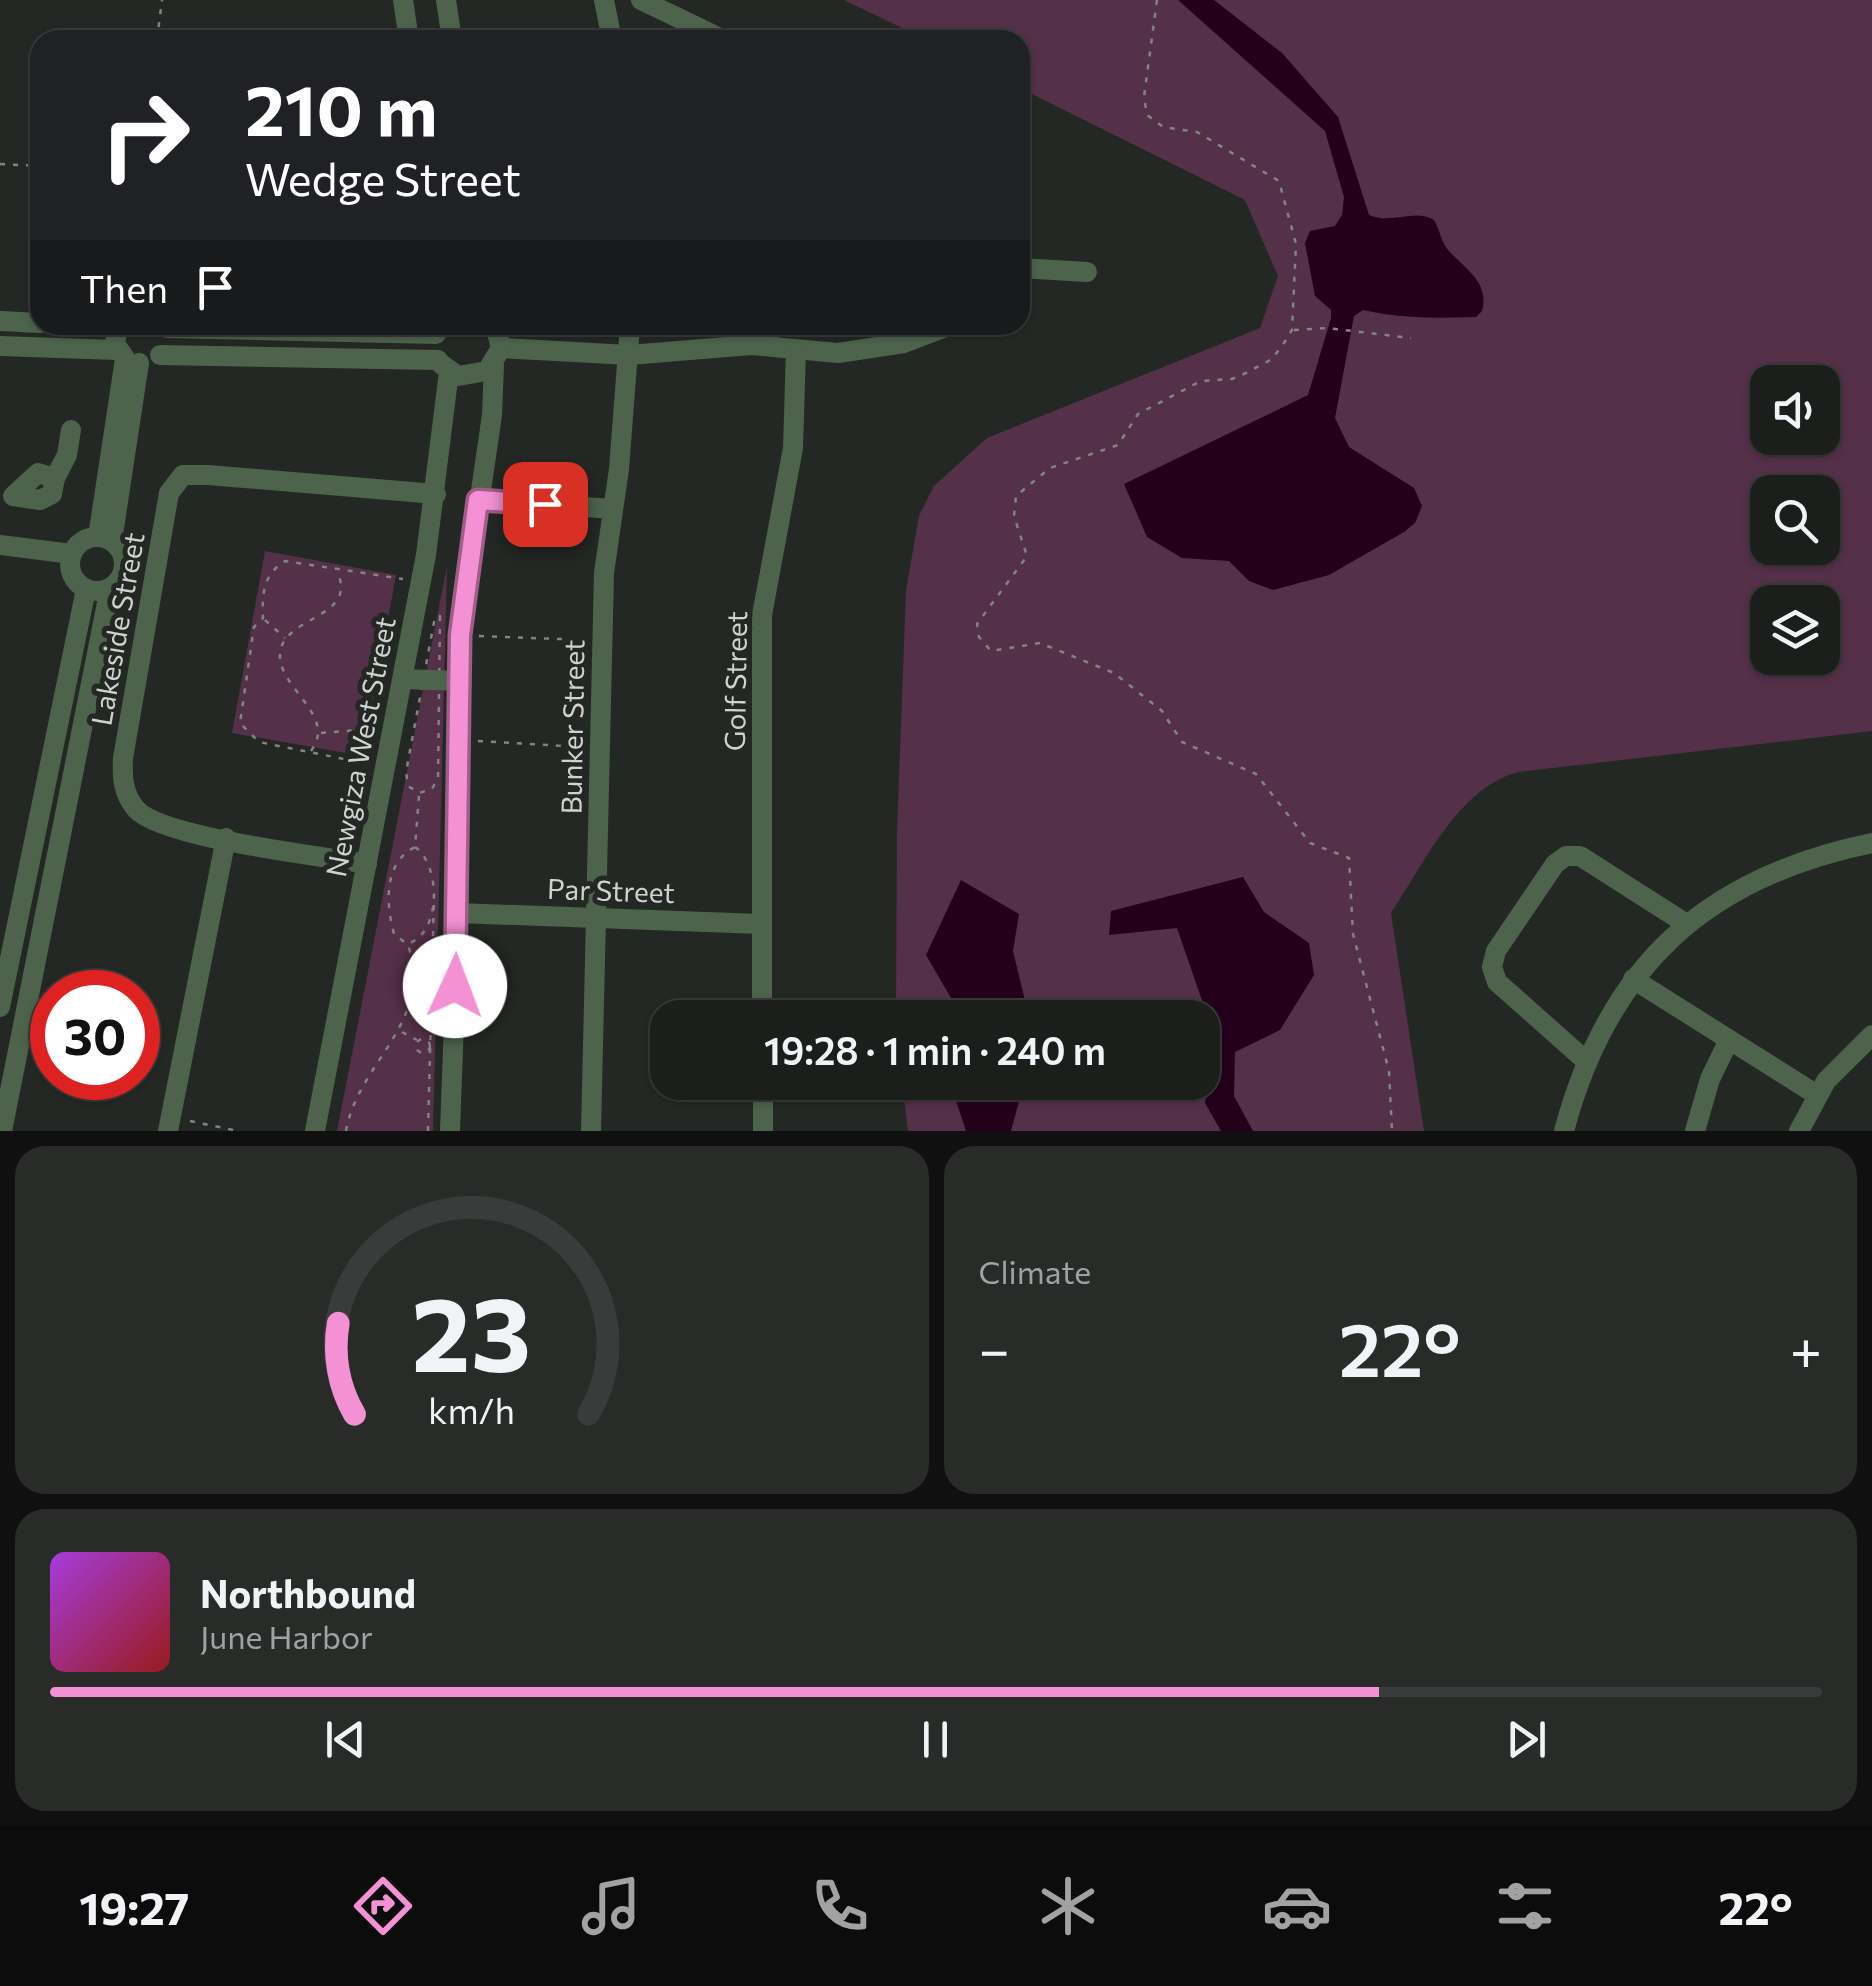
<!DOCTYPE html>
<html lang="en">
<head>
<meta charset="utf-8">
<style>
  :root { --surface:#1b1e1b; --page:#282b28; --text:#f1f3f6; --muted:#a0a2a3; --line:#393c3a; --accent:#f491d4 }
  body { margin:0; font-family:Commissioner,sans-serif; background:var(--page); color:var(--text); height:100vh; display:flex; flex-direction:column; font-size:38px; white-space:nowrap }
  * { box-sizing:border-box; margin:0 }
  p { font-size:32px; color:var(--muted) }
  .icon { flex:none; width:55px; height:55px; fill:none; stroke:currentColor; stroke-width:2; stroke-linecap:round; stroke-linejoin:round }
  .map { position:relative; height:1131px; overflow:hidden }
  .sheet { display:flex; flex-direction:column; gap:15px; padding:15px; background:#0f100f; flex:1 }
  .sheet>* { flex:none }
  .banner { position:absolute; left:30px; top:30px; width:1000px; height:305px; border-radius:30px; box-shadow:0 2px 8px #0004,0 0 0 2px var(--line); background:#202124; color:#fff; overflow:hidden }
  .fabs { position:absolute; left:1750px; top:365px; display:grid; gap:20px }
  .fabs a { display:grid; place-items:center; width:90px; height:90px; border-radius:20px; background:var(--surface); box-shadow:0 2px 8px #0004,0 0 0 2px var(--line); font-size:50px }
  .speed { position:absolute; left:30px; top:970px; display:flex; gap:20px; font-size:50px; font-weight:700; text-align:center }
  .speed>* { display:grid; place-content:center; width:130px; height:130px; border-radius:50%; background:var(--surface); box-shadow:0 2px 8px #0004,0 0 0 2px var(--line); line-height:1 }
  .speed .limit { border:15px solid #d22; background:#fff; color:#111 }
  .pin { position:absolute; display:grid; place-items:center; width:85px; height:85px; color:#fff; margin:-42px; border-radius:20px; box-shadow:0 5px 15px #0006 }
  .me { position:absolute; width:110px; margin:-55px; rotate:2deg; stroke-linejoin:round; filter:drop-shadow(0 0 8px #0008) }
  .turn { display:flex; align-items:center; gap:35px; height:210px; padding:0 50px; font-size:45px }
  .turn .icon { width:130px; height:130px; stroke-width:2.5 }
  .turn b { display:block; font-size:70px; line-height:85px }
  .then { display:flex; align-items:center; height:95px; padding:0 50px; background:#0003; gap:20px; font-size:38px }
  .big { font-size:75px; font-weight:600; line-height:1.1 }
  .sheet .card { flex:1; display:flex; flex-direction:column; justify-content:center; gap:15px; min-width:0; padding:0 35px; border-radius:30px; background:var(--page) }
  .sheet .dial { align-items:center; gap:0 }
  .dial svg { height:260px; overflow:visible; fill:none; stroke:var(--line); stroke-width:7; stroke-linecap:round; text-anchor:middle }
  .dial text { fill:var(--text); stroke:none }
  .song { display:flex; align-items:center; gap:30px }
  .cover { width:120px; height:120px; border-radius:15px; background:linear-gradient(135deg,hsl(280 70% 55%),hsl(0 70% 35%)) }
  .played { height:10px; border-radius:5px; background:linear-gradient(90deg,var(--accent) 75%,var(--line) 75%) }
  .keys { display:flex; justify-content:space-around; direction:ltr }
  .heat { display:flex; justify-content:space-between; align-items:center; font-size:55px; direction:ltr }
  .sheet .tiles { flex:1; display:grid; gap:15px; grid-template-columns:1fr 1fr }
  .card:last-child { grid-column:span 2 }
  .trip { position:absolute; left:650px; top:1000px; width:570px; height:100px; border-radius:30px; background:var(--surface); box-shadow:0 2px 8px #0004,0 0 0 2px var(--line); font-weight:600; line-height:100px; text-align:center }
  .tab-bar { display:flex; height:160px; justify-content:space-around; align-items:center; background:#0b0c0b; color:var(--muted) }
  .tab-bar .icon { width:70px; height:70px }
  .tab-bar .selected { color:var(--accent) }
  .tab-bar b { font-size:45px; color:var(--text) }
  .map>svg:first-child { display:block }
</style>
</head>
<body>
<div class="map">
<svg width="1872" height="1131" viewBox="0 0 1872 1131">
  <rect width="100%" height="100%" fill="#242824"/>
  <!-- green -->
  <g fill="#553049" fill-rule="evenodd">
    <path d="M844 0H1872V731L1518 772C1457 789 1425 863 1391 913L1424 1131H908L902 1083 1202 1082V1018L896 1017 897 833 906 590 919 516 934 486 987 438 1260 328 1278 276 1245 200 1020 88V40H927ZM1768 382H1822V438H1768ZM1768 492H1822V548H1768ZM1768 602H1822V658H1768Z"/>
    <polygon points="265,551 396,575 363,756 232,733"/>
    <polygon points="447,566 433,1131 337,1131"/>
  </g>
  <!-- water -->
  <g fill="#24001b">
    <path d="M1178 0H1214L1282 53 1338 117 1369 215C1392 225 1414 208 1434 220 1440 230 1441 242 1448 250 1465 269 1490 282 1482 311L1476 317C1434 318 1403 319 1363 310L1354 316 1335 418 1349 447 1414 488 1422 506 1415 523 1404 532 1329 575 1273 590 1249 581 1229 561 1182 558 1147 537 1124 484 1308 395 1331 318V310L1315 296 1305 243 1310 231 1335 226 1342 215 1344 197 1325 131Z"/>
    <polygon points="1243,877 1264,912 1309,943 1314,975 1280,1030 1235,1052 1234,1096 1253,1131 1221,1131 1205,1103 1217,1044 1177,928 1109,935 1111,911"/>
    <polygon points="961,880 1019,914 1013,951 1029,1017 962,1017 926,955"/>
    <polygon points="950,1083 1024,1083 1011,1131 966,1131"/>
  </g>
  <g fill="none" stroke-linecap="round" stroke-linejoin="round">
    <!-- path -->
    <g stroke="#828582" stroke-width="2.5" stroke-dasharray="5 8" stroke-linecap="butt">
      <polyline points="1157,0 1144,97 1147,115 1163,127 1197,132 1279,181 1296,244 1292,330 1284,343 1272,359 1246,373 1232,379 1201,381 1138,414 1118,445 1050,468 1016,496 1014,516 1027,556 977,624 979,637 991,651 1040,643 1114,673 1162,711 1182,742 1256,774 1310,843 1349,858 1353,934 1389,1071 1392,1131"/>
      <polyline points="157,40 162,0"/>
      <polyline points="0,164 40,166"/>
      <polyline points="1294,330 1327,328 1411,338"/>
      <polygon points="440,616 438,778 432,789 419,793 408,786 406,772 435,617"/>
      <polyline points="265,620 285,638"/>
      <polyline points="479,636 586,640"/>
      <polyline points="321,733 372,729"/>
      <polyline points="478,741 580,747"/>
      <path d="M311 751C338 715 277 688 280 653 284 615 359 619 337 571"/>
      <path d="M369 764 259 742 240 723 254 627 263 618C262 593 263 575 285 561L403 579"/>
      <path d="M415 847C441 865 442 934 407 944L394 934C386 905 383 863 415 847L419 795"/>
      <polyline points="402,1032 417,1040"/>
      <circle cx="423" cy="1046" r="7"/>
      <polyline points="190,1121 238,1131"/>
      <path d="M346 1131C358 1062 434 1023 408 945"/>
      <polyline points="428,1131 434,898"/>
    </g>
    <!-- minor -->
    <g stroke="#4d634c" stroke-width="20">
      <polyline points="403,0 409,40"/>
      <polyline points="446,0 452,40"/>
      <polyline points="604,0 612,40"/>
      <polyline points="641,0 724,40"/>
      <polyline points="1020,268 1087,272"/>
      <polyline points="0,321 40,323"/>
      <polyline points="118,325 115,344 125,358"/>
      <polyline points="167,328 436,334"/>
      <polyline points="0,346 117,350"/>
      <polyline points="767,346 770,325"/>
      <polyline points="501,348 629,355 751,345 838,353 904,343 951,325"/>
      <polyline points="160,355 438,360"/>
      <polyline points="441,364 458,376 487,371 501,348 495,325"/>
      <polygon points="38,473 55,478 52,494 40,500 13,496"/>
      <polyline points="55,478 67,455 71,430"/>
      <polyline points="478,499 612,509"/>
      <circle cx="97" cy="564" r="27"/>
      <polyline points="98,537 125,359"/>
      <polyline points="112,541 139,363"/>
      <polyline points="0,545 72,554"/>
      <polyline points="403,679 458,681"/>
      <path d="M367 864C322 856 161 838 136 809 123 794 122 777 123 758L169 493 183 475H208L436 494"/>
      <polyline points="458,913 761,924"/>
      <polyline points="1633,979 1817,1095"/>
      <polyline points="0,1007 86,589"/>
      <polyline points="762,1018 762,615 793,448 796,349"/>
      <polyline points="1586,1061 1497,982 1492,967 1496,951 1555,864 1566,856 1580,856 1685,923"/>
      <polyline points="763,1082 763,1131"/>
      <polyline points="2,1131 110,588"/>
      <polyline points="168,1131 226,838"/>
      <polyline points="315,1131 426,555 449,372"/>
      <polyline points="450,1131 458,913 460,635 492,415 494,365"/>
      <polyline points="591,1131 604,573 619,469 630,325"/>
      <path d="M1564 1131C1608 966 1706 877 1872 843"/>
      <polyline points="1695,1131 1710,1079 1729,1040"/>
      <polyline points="1799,1131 1826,1081 1872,1035"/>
    </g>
  </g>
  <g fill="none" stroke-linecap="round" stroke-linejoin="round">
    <defs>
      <polyline id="route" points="455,986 460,635 478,500 545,504"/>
    </defs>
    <!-- route casing -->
    <use href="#route" stroke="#9f5e8a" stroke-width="25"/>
    <!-- route -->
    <use href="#route" stroke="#f491d4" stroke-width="18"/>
  </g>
  <g text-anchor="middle" stroke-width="10" stroke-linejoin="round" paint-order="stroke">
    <!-- street labels -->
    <g font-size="28" fill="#cfd2cf" stroke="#242824">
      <text transform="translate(118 629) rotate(-80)" y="10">Lakeside Street</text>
      <text transform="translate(736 681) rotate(-89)" y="10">Golf Street</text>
      <text transform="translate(573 727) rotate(-89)" y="10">Bunker Street</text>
      <text transform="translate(361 747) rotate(-79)" y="10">Newgiza West Street</text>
      <text transform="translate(611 891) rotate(2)" y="10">Par Street</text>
    </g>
  </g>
</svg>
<div class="fabs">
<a><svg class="icon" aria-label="sound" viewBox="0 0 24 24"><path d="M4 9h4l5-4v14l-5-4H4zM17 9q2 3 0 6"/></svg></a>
<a><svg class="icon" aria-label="search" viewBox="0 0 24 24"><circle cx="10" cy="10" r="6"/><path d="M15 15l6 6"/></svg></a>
<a><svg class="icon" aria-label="layers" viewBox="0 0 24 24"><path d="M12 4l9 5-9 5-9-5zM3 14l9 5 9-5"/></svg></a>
</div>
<div class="speed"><div class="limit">30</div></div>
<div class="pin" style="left:545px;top:504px;background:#d93025"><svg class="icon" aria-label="arrive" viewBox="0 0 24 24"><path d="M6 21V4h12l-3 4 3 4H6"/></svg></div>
<svg class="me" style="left:455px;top:986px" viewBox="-20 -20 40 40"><circle r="19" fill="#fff"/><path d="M0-13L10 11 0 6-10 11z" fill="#f491d4"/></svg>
<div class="trip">19:28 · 1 min · 240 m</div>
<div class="banner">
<div class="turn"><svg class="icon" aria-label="right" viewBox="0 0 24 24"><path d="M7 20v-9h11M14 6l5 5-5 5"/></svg><div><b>210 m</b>Wedge Street</div></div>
<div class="then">Then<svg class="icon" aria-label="arrive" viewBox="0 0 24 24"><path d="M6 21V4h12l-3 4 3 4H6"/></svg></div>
</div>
</div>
<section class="sheet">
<div class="tiles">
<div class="card dial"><svg viewBox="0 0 100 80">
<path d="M14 69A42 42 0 1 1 86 69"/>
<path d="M14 69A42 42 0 0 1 9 41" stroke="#f491d4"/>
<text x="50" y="56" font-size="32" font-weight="700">23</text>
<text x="50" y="72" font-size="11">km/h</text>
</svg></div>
<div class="card"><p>Climate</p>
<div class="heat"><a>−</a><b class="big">22°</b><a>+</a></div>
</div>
<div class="card">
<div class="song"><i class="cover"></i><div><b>Northbound</b><p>June Harbor</p></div></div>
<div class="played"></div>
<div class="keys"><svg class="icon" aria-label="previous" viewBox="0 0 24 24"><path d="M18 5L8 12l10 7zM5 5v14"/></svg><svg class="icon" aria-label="pause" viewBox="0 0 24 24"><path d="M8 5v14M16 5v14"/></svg><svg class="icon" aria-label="next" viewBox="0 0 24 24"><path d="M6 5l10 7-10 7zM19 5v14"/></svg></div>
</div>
</div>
</section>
<nav class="tab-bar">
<b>19:27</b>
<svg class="icon selected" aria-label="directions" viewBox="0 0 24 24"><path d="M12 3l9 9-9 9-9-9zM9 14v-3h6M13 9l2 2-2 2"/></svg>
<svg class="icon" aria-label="music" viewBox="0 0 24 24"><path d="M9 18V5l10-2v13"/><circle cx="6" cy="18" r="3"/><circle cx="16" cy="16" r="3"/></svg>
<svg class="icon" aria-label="phone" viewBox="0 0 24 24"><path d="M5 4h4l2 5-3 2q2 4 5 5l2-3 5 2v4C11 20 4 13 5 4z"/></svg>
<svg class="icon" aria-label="climate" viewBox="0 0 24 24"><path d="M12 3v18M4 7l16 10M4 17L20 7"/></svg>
<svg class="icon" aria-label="car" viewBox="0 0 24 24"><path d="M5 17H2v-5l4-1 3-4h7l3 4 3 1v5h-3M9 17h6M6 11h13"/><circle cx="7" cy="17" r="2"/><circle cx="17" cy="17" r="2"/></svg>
<svg class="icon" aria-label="filters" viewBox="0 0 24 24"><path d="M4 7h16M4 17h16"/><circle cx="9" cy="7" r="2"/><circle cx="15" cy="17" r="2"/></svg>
<b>22°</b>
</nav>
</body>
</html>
